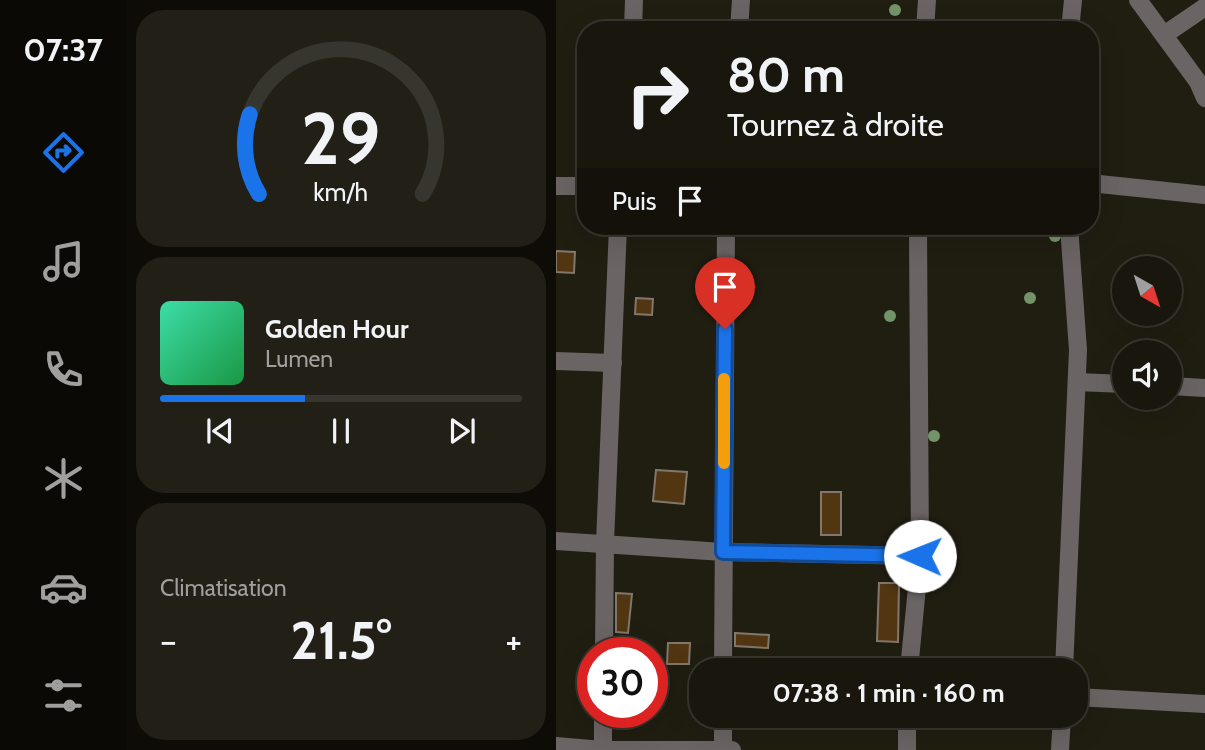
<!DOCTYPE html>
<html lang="fr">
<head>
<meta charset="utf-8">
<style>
  :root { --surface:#18160d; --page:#211f16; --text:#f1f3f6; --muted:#9f9f9d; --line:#36352e; --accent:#1a73e8 }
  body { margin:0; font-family:Cabin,sans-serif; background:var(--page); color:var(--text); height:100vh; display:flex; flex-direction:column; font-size:26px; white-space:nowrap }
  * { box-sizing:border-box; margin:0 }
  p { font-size:23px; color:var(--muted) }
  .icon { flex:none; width:38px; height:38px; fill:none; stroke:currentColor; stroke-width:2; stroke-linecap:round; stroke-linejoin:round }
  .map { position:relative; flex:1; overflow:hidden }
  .panel { display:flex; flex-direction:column; gap:10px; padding:10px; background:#0d0c07; width:430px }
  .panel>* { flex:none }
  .guide { position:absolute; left:21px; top:21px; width:522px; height:214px; border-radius:28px; box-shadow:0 7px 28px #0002,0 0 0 2px var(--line); background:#18160d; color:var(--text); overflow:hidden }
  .needle { width:46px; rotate:141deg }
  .fabs { position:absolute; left:556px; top:256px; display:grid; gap:14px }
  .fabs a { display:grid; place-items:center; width:70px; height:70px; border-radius:50%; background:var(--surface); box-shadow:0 7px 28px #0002,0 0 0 2px var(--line); font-size:35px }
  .speed { position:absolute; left:21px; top:637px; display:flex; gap:14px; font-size:35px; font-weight:700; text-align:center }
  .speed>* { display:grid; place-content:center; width:91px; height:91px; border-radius:50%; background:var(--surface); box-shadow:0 7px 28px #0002,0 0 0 2px var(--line); line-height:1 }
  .speed .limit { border:10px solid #d22; background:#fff; color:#111 }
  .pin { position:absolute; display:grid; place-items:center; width:60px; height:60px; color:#fff; margin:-72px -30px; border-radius:50% 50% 50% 0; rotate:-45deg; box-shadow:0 0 7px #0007 }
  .pin .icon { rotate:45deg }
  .me { position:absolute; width:77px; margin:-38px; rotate:271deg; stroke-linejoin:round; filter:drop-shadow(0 0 5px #0008) }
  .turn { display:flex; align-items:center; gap:24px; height:147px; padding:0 35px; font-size:32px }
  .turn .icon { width:91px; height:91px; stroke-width:2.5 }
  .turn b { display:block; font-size:49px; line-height:60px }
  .then { display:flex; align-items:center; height:66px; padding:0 35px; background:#0003; gap:14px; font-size:26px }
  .big { font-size:52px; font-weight:700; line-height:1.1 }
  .panel .widget { flex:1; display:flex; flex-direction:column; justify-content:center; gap:10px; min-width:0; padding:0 24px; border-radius:28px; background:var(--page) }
  .panel .dial { align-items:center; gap:0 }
  .dial svg { height:182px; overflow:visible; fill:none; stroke:var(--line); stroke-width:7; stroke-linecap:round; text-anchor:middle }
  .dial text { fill:var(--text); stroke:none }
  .song { display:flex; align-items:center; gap:21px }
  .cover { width:84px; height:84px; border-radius:10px; background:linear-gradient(135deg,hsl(160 70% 55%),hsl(140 70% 35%)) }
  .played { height:7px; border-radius:4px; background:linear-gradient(90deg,var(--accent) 40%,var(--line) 40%) }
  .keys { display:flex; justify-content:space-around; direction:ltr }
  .heat { display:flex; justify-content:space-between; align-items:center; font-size:38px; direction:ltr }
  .trip { position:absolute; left:133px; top:658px; width:399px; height:70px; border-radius:28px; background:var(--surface); box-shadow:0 7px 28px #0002,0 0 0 2px var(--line); font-weight:700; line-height:70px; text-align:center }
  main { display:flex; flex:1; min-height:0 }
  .menu { display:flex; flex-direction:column; width:126px; justify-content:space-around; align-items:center; background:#0a0905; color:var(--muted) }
  .menu .icon { width:49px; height:49px }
  .menu .active { color:var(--accent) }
  .menu b { font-size:32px; color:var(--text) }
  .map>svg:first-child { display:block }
</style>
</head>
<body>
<main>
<nav class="menu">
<b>07:37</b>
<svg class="icon active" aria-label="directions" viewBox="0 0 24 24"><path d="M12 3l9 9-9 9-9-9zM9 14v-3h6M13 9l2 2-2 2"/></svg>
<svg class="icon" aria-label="music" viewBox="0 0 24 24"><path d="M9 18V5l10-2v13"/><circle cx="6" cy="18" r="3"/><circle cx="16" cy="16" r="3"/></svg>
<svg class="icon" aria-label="phone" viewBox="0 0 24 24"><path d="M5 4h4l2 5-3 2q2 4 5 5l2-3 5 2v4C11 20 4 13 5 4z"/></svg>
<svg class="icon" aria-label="climate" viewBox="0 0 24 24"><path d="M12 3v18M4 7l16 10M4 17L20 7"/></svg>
<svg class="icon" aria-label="car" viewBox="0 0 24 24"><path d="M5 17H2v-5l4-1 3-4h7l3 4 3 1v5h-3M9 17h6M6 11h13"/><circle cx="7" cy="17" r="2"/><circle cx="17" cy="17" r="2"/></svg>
<svg class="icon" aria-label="filters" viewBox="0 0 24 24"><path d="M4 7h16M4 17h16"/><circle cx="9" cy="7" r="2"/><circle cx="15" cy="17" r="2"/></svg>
</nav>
<section class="panel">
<div class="widget dial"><svg viewBox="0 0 100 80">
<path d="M14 69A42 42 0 1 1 86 69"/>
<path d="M14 69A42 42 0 0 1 10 34" stroke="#1a73e8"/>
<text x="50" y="56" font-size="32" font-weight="700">29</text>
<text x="50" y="72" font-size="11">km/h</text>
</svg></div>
<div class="widget">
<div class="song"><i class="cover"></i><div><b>Golden Hour</b><p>Lumen</p></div></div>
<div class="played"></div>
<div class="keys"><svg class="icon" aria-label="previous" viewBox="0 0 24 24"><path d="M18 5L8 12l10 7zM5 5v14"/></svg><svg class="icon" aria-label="pause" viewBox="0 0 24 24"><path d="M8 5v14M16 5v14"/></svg><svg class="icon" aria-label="next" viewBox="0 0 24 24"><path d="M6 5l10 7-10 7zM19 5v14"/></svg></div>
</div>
<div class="widget"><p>Climatisation</p>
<div class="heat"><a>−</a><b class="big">21.5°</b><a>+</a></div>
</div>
</section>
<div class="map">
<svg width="649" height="750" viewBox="0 0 649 750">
  <rect width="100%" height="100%" fill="#201d11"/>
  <!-- building -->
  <g fill="#523511" stroke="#82776c" stroke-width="2">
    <polygon points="0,251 19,252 18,273 0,272"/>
    <polygon points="80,298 97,299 96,315 79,314"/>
    <polygon points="100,470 131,472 128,504 97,501"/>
    <rect x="265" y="492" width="20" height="43"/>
    <polygon points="323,583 343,583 342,642 321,641"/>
    <polygon points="60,593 76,594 72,633 60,632"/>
    <polygon points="179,633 213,635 212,648 179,646"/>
    <polygon points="112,643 134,643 133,664 111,664"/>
  </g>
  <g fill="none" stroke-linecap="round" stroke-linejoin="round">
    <!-- minor -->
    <g stroke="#6b6465" stroke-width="18">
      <polyline points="582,0 642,82 649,98"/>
      <polyline points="77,30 78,0"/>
      <polyline points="183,30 185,0"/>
      <polyline points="369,30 371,0"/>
      <polyline points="514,30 517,0"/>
      <polyline points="608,35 649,7"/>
      <polyline points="534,183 649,195"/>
      <polyline points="0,186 30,186"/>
      <polyline points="0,361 57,363"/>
      <polyline points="521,382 569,384"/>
      <polyline points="614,386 649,388"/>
      <polyline points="0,541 167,552 364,556"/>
      <polyline points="48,653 49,543 62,226"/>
      <polyline points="167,670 170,226"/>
      <polyline points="353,670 364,556 362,226"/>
      <polyline points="508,670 522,350 513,226"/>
      <polyline points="520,697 649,704"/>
      <polyline points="167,716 167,750"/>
      <polyline points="0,746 47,750 176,750"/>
      <polyline points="47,750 47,712"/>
      <polyline points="351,750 351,716"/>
      <polyline points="504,750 506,716"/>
    </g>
  </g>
  <!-- trees -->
  <g fill="#739469">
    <circle cx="339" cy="10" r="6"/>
    <circle cx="499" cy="236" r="6"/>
    <circle cx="474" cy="298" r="6"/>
    <circle cx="334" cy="316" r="6"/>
    <circle cx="378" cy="436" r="6"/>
  </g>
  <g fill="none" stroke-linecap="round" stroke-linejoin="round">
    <defs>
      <polyline id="route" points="169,329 167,552 364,556"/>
    </defs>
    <!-- route casing -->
    <use href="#route" stroke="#114b97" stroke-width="18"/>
    <!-- route -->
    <use href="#route" stroke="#1a73e8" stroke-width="12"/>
    <!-- slow -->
    <polyline stroke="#f59e0b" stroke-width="12" points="168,463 168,379"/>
  </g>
</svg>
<div class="fabs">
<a><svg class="needle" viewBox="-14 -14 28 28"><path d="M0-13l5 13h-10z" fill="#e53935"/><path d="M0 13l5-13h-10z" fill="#9f9f9d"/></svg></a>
<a><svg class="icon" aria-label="sound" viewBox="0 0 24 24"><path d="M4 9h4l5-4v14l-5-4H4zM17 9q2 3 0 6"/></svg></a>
</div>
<div class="speed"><div class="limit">30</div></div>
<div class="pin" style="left:169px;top:329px;background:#d93025"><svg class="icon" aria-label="arrive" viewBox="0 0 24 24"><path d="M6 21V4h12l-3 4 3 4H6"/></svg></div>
<svg class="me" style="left:364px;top:556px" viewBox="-20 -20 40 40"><circle r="19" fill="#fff"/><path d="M0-13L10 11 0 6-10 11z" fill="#1a73e8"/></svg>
<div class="trip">07:38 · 1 min · 160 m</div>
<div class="guide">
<div class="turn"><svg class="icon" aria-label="right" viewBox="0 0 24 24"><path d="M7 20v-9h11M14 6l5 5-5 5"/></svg><div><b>80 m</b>Tournez à droite</div></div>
<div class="then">Puis<svg class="icon" aria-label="arrive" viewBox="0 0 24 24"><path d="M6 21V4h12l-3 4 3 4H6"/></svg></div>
</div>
</div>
</main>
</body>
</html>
